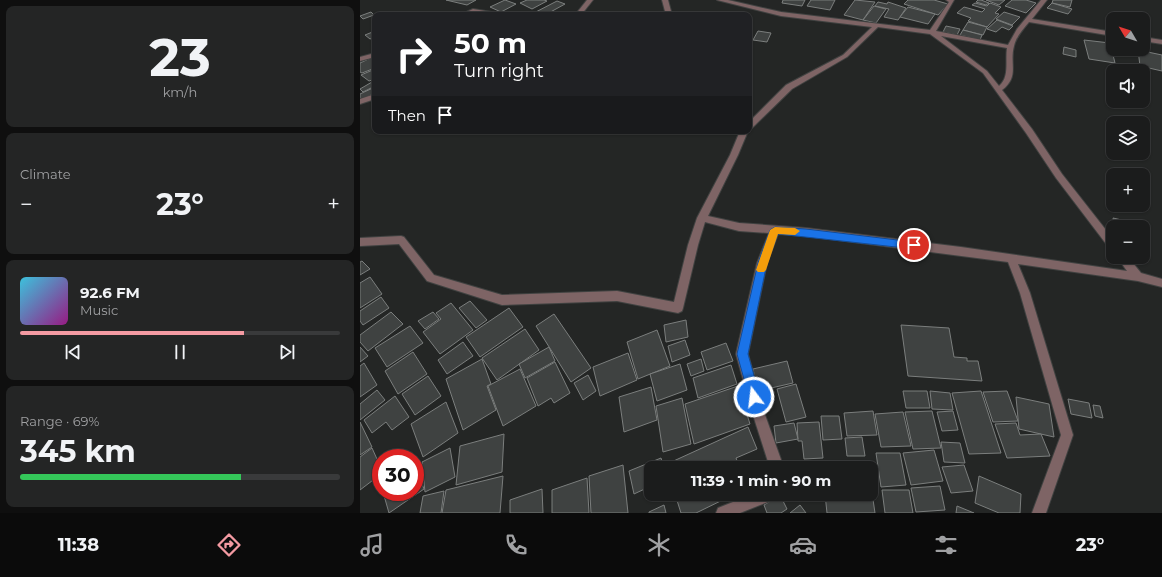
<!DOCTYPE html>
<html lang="en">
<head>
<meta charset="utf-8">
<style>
  :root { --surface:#1b1c1c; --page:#242525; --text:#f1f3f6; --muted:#a0a1a3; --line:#393a3b; --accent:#f49aa2 }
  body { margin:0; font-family:Montserrat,sans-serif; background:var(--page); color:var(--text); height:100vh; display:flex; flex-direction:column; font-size:15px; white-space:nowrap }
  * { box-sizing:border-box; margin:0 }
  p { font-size:13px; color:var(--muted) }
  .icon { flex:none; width:22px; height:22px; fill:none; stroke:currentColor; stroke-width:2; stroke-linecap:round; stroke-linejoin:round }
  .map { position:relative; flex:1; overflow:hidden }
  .sheet { display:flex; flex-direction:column; gap:6px; padding:6px; background:#0f0f0f; width:360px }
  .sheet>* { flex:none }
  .guide { position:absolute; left:12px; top:12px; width:380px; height:122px; border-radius:8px; box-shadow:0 1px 3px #0004,0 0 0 1px var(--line); background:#202124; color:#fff; overflow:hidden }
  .needle { width:26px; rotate:309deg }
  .tools { position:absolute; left:746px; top:12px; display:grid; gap:8px }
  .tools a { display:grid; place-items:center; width:44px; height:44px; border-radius:8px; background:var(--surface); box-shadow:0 1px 3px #0004,0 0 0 1px var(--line); font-size:20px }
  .speed { position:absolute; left:12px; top:449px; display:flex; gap:8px; font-size:20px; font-weight:700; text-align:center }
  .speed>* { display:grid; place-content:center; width:52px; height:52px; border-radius:50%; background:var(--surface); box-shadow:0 1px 3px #0004,0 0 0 1px var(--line); line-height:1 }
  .speed .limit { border:6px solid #d22; background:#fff; color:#111 }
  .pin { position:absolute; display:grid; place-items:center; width:34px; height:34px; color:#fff; margin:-17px; border:2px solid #fff; border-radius:50%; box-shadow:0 1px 4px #0007 }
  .me { position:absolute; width:44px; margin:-22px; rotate:345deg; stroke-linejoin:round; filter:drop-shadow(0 0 3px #0008) }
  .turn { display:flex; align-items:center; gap:14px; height:84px; padding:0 16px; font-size:18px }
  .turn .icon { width:52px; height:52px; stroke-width:2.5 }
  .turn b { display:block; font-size:28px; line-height:34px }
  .then { display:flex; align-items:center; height:38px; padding:0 16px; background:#0003; gap:8px; font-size:15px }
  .big { font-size:30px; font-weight:700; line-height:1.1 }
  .sheet .tile { flex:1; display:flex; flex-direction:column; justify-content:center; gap:6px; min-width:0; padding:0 14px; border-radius:8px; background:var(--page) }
  .sheet .dial { align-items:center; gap:0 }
  .dial b { font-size:52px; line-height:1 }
  .song { display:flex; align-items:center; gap:12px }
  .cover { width:48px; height:48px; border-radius:6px; background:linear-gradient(135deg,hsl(190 70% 55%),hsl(310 70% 35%)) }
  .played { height:4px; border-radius:2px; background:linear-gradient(90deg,var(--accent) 70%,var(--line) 70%) }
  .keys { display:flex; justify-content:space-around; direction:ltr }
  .heat { display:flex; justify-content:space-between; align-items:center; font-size:22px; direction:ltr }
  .charge { height:6px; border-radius:3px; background:linear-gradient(90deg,#34c759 69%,var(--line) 0) }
  .trip { position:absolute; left:284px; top:461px; width:234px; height:40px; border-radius:8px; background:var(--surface); box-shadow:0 1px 3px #0004,0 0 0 1px var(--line); font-weight:700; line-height:40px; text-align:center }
  .tabs { display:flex; height:64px; justify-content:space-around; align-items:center; background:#0b0b0b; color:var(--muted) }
  .tabs .icon { width:28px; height:28px }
  .tabs .on { color:var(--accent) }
  .tabs b { font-size:18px; color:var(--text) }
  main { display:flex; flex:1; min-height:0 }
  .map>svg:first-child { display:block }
</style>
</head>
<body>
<main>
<section class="sheet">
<div class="tile dial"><b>23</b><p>km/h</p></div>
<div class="tile"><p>Climate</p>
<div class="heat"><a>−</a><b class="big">23°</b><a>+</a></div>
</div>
<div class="tile">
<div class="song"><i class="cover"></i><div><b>92.6 FM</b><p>Music</p></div></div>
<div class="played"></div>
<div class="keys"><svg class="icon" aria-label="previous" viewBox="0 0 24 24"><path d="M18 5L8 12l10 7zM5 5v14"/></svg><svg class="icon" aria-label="pause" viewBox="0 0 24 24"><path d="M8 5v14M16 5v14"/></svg><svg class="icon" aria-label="next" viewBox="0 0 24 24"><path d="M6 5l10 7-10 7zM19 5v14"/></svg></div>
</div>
<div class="tile"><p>Range · 69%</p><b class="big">345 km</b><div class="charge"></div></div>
</section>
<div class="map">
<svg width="802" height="513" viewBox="0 0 802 513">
  <rect width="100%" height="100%" fill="#242625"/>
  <!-- building -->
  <g fill="#3f4241" stroke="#7b7e7d">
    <polygon points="86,0 116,0 107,5"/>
    <polygon points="145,0 156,4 141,12 130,7"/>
    <polygon points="167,0 184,0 187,1 172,9 160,3"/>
    <polygon points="423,0 445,0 442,6 422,3"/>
    <polygon points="451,0 475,0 470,10 447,6"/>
    <polygon points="495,0 515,2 503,20 484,15"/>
    <polygon points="548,0 574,0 588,4 578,15 544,4"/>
    <polygon points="618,0 621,0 629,3 626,5 616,2"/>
    <polygon points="626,0 645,0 639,5"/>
    <polygon points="652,0 666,0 676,3 666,13 645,6"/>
    <polygon points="693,0 712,0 710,7 692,3"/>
    <polygon points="197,1 205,4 185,15 170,15"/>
    <polygon points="518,2 527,4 528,2 546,8 538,20 524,17 529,9 515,6"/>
    <polygon points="615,3 627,6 630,3 641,7 635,13 639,14 627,27 608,21 611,18 597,13 604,7 622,12 625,9 612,5"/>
    <polygon points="692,3 712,9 708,14 687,8"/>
    <polygon points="514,6 526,9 516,23 503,20"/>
    <polygon points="548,7 575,14 568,24 540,17"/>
    <polygon points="11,12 14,15 3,19 0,16"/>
    <polygon points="644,12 660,17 652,25 636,19"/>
    <polygon points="637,20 653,26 649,30 642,27 636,32 627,29"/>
    <polygon points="608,22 627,27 623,35 603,30"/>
    <polygon points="586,26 600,29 597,35 583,32"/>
    <polygon points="603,30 622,35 620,40 600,35"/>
    <polygon points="15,31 15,37 10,39 5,35"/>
    <polygon points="398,31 411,33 407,42 393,40"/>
    <polygon points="724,40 750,43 755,63 729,59"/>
    <polygon points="704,47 716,50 716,57 703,54"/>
    <polygon points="778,50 802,55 802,71 780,66"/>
    <polygon points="15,56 15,68 2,73 0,72 0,63"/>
    <polygon points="15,69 15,79 9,81 1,75"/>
    <polygon points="12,82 15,86 3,92 0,89"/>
    <polygon points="15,87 15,93 0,100 0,94"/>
    <polygon points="753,218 779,224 779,227 755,227"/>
    <polygon points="2,261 10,269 0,275 0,262"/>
    <polygon points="10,277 22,294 0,308 0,283"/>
    <polygon points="21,297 29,308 3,325 0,321 0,311"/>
    <polygon points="110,301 127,320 116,328 99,308"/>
    <polygon points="91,303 113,330 80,354 63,332 81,319 76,313"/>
    <polygon points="149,308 163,327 120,357 106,337"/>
    <polygon points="31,312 43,324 8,351 0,342 0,335"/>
    <polygon points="73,312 79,319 65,329 58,321"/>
    <polygon points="194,314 231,368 211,382 176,326"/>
    <polygon points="326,320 328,337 306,342 304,325"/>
    <polygon points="541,325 589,328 594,357 607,358 607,361 618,361 622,381 548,376"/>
    <polygon points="50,326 63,343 27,367 15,348"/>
    <polygon points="165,329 179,350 137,380 122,358"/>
    <polygon points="297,330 310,366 278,379 267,342"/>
    <polygon points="325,340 330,355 312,362 308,346"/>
    <polygon points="103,342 113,356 87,374 78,360"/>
    <polygon points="366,343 373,361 347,370 341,352"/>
    <polygon points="0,347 8,356 0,362"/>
    <polygon points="189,347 195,361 165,378 159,364"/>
    <polygon points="53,352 67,374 38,394 25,371"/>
    <polygon points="268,353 277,380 240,396 233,367"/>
    <polygon points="122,359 131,384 127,386 136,410 103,430 86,379"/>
    <polygon points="341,359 344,371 331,376 327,364"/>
    <polygon points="427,361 433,383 398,391 393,369"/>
    <polygon points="195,362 210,393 194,403 191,398 178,406 167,378"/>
    <polygon points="4,363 17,385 0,397 0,366"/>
    <polygon points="320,364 327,390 297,401 290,374"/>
    <polygon points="371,365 377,384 338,398 333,378"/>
    <polygon points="160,369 176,406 143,426 128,386"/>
    <polygon points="228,375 236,391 223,400 214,383"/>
    <polygon points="68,376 81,396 55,415 42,394"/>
    <polygon points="436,384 446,417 426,422 417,389"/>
    <polygon points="378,386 390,424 334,444 325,404"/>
    <polygon points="291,387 297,420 264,432 259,397"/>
    <polygon points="17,390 25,400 0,420 0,404"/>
    <polygon points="543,391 567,391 570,408 546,408"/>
    <polygon points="570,391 590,393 593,410 572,409"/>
    <polygon points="621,391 641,453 609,454 592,393"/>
    <polygon points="647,391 658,421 633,422 623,392"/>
    <polygon points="35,396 49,417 32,430 26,422 12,433 4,420"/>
    <polygon points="656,397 689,404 694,437 659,429"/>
    <polygon points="322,398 331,444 303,452 296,406"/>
    <polygon points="708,399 729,403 732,418 711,414"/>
    <polygon points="86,402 98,433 63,457 51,424"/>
    <polygon points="733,405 740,406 743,418 735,416"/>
    <polygon points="513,411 517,435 487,436 484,413"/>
    <polygon points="572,411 581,448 553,449 545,412"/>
    <polygon points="593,411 598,430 582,431 577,412"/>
    <polygon points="543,412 551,446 521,447 515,414"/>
    <polygon points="461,416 479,416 482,439 463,440"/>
    <polygon points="0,422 12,447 0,455"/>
    <polygon points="459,422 463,458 444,459 442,441 438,441 437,423"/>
    <polygon points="434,423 438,439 416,443 414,426"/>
    <polygon points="656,423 660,435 681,434 690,456 647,458 635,424"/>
    <polygon points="388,427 397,449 376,458 380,468 308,468 307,464"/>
    <polygon points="144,434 142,472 96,485 100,446"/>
    <polygon points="502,437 505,456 487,456 485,438"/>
    <polygon points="581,442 600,443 605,463 584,462"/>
    <polygon points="12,448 21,468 21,474 0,490 0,457"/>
    <polygon points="90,448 95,477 65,492 62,462"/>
    <polygon points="574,450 583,481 551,485 543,453"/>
    <polygon points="516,453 540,453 546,485 521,487"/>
    <polygon points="301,458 304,468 291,468 291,486 274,494 269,471"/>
    <polygon points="503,462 504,468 483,468 482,463"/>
    <polygon points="461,463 462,468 442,468 442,464"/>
    <polygon points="480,463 481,468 464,468 463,464"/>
    <polygon points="55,465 64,489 29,513 23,492 55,492"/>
    <polygon points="263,465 268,513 231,513 229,476"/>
    <polygon points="604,465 613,491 591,493 582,467"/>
    <polygon points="143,476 140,513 82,513 86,490"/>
    <polygon points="619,476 661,494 660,513 639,513 615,503"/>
    <polygon points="227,478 229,513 192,513 192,490"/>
    <polygon points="511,486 515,513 467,513 465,494 511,494"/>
    <polygon points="580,486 585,510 556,512 551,488"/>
    <polygon points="182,489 183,513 150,513 150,500"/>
    <polygon points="522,490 549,490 553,513 525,513"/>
    <polygon points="84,491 81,513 60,513 63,496"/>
    <polygon points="315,494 375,494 336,513 321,513"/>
    <polygon points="420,495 427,509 421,513 407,513 404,505"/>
    <polygon points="304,505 306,513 289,513 289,512"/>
    <polygon points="440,505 446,513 430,513"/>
    <polygon points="597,506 614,513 596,513"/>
  </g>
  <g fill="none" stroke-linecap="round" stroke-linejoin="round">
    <defs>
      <g id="minor">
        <polygon points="227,0 233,0 221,15 215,15"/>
        <polygon points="302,0 308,0 312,15 306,15"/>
        <path d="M357 0H368L421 12 570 30 589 2 586 0H594L576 31 648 45 657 29 681 0H687L672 19 753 32V36L669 22C663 29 656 37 654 46 649 64 660 76 642 90L672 129 702 174 753 239V250L750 249 696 178 666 133 623 73 570 34 518 27 487 57 432 89 392 128 389 129V122L426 85 483 55 512 27 421 16ZM581 36 647 48C645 61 650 77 639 86L627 71Z"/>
        <polygon points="113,9 138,13 141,15 114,13 108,15 100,15"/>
        <polygon points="783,37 802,40 802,44 783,41"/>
        <polygon points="15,53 15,57 0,61 0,57"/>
        <polygon points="15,94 15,99 0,104 0,99"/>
        <polygon points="380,131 388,131 378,155 348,216 379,223 446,228 601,247 767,271 757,257 768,257 781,273 802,279 802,287 778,281 658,264 670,293 713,435 686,513 672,513 701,435 660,293 648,262 446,236 418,234 407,263 388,354 404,412 424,468 410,468 392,412 376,354 397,263 409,233 379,231 345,222 338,245 323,308 322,311 318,313 257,301 142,305 67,281 39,244 0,246 0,238 41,236 44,237 74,275 142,295 257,291 314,302 328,245 337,218 370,155"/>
        <polygon points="393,494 417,494 415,499 380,513 356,513 358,508"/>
      </g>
    </defs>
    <!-- minor casing -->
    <use href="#minor" stroke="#404241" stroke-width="2"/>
    <!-- minor -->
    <use href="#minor" fill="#7e6465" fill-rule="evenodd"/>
  </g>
  <!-- route -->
  <polygon fill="#1a73e8" stroke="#114b97" points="415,227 446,229 554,242 559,245 554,249 418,234 407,263 388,354 400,397 398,401 394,403 390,401 389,397 377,354 398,263 410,230"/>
  <!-- slow -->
  <polygon fill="#f59e0b" points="415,227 435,228 440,231 435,235 418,234 406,270 404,272 398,272 396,270 410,230"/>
</svg>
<div class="tools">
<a><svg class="needle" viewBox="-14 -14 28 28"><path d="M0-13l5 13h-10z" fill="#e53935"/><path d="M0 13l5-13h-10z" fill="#a0a1a3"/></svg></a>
<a><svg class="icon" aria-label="sound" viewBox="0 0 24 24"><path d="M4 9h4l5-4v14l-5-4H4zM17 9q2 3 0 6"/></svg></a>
<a><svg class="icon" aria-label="layers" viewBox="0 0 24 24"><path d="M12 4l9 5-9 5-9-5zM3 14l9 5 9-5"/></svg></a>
<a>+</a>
<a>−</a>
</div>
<div class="speed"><div class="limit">30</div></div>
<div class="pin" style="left:554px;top:245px;background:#d93025"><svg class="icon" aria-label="arrive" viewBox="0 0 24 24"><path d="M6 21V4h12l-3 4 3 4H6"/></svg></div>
<svg class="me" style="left:394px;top:397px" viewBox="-20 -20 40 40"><circle r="17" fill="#1a73e8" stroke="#fff" stroke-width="3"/><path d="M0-11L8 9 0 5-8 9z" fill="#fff"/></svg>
<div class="trip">11:39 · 1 min · 90 m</div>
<div class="guide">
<div class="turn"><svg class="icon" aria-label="right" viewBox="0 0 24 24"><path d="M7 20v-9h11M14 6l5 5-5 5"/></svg><div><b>50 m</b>Turn right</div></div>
<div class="then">Then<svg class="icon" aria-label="arrive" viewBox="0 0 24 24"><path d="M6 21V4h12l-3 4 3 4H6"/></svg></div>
</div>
</div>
</main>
<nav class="tabs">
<b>11:38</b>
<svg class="icon on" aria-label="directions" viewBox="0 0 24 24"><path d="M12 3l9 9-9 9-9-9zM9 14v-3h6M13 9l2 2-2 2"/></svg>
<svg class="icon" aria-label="music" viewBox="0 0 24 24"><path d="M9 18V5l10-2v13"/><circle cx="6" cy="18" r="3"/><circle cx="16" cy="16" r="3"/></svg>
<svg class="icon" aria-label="phone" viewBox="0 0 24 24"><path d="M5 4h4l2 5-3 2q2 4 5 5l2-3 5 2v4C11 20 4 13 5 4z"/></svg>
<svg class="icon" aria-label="climate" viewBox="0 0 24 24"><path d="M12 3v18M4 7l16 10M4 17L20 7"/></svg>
<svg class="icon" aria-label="car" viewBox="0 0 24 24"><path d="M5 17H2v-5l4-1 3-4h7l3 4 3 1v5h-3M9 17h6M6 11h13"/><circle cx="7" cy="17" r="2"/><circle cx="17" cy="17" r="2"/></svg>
<svg class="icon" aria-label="filters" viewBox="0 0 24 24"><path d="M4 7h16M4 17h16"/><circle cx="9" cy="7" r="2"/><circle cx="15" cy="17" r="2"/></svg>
<b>23°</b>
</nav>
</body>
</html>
